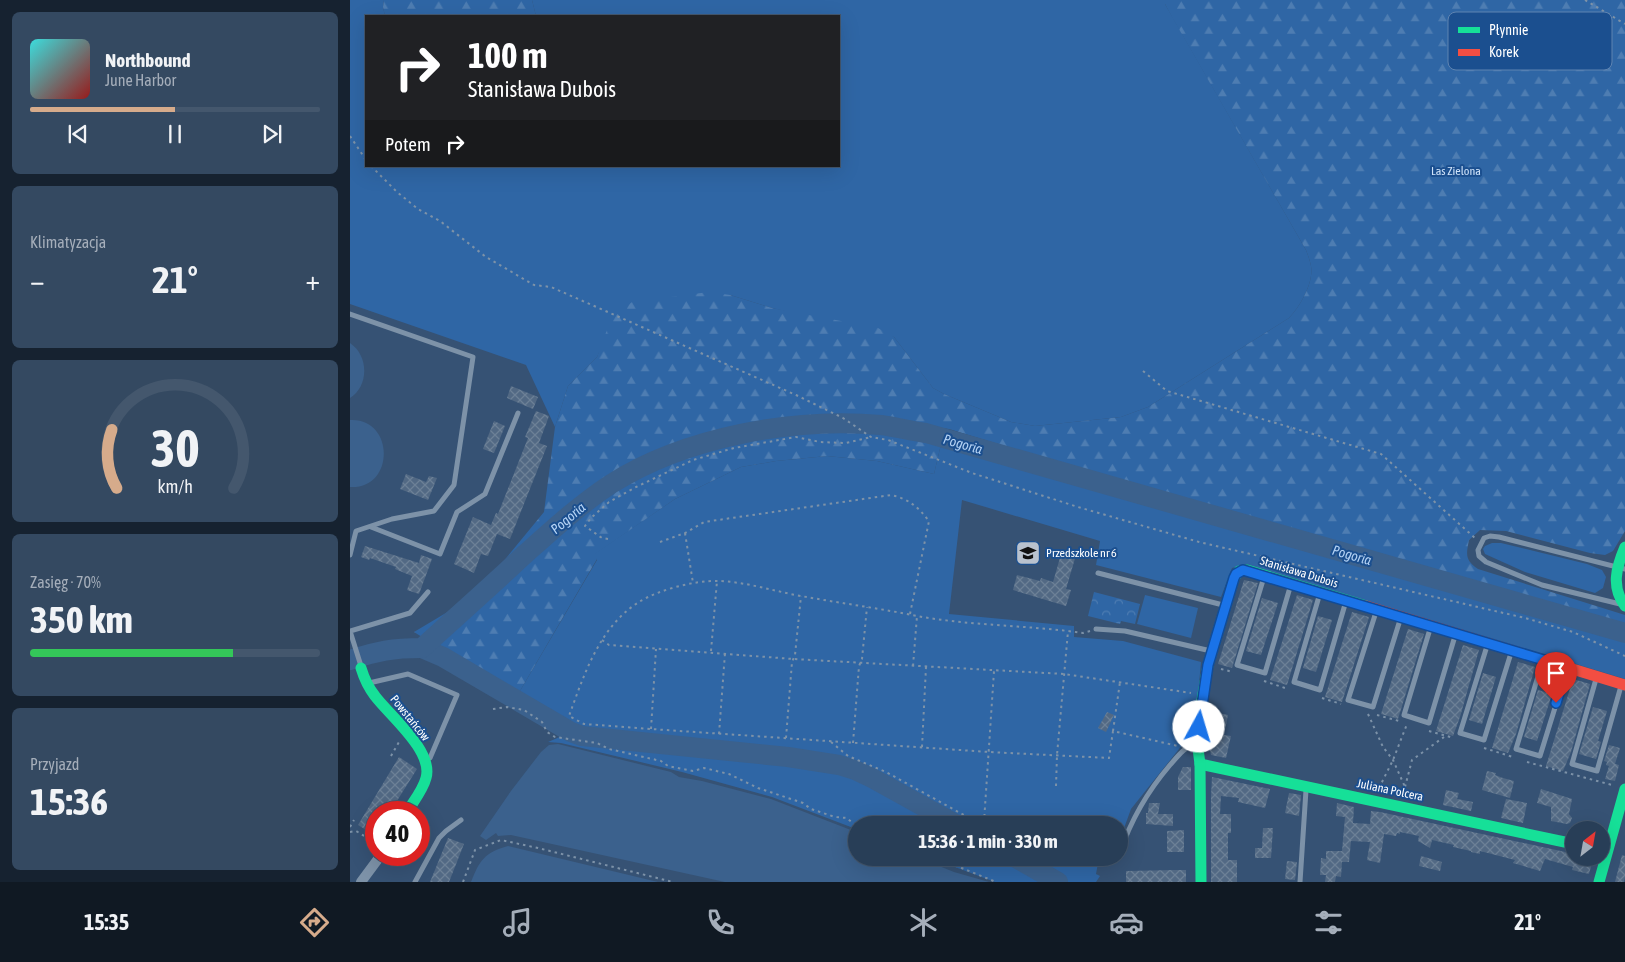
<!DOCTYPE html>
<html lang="pl">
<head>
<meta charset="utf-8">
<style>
  :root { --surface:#283e57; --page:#344961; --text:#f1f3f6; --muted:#a5aeba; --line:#44576d; --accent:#d6ab8b }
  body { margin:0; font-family:"Asap Condensed",sans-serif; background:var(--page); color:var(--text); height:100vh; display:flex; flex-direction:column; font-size:19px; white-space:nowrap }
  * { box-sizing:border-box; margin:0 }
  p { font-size:16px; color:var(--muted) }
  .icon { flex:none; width:28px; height:28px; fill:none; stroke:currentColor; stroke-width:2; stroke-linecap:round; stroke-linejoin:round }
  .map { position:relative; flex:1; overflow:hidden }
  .details { display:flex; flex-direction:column; gap:12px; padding:12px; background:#162230; width:350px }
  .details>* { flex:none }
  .guide { position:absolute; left:15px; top:15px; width:475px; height:152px; border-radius:0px; box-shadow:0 5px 20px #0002,0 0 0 1px var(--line); background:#202124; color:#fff; overflow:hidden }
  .needle { width:32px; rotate:31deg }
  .buttons { position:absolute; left:1215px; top:821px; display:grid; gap:10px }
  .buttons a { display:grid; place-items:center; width:45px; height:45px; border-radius:50%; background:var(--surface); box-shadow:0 5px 20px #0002,0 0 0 1px var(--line); font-size:25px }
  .speed { position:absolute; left:15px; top:801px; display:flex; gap:10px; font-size:25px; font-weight:700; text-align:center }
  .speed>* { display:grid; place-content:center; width:65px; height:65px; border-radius:50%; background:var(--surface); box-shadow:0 5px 20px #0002,0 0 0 1px var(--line); line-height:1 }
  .speed .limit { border:8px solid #d22; background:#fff; color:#111 }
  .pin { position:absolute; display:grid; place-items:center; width:42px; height:42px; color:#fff; margin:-51px -21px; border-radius:50% 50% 50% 0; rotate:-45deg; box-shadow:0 0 5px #0007 }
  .pin .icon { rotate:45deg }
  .me { position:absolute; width:55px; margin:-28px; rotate:6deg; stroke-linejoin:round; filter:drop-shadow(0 0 4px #0008) }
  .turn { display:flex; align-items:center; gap:18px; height:105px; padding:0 20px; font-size:22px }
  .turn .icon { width:65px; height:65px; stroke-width:2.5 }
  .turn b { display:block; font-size:35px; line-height:42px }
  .then { display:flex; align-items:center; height:48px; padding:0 20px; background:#0003; gap:10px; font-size:19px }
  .big { font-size:38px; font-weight:700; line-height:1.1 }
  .details .widget { flex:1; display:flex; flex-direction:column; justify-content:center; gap:8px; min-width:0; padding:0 18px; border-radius:8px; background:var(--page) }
  .details .dial { align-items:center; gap:0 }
  .dial svg { height:130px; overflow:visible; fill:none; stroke:var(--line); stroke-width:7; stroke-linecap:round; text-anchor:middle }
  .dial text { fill:var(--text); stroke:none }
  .song { display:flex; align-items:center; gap:15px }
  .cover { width:60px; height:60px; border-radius:8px; background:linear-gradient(135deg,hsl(180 70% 55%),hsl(0 70% 35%)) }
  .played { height:5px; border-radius:2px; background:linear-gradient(90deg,var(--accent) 50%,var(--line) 50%) }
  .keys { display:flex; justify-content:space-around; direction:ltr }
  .heat { display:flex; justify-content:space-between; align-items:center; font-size:28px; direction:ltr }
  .charge { height:8px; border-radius:4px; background:linear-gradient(90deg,#34c759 70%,var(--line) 0) }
  .trip { position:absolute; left:498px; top:816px; width:280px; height:50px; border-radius:25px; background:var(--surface); box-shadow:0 5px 20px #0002,0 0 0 1px var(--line); font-weight:700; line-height:50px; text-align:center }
  .tab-bar { display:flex; height:80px; justify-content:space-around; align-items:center; background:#101923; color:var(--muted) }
  .tab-bar .icon { width:35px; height:35px }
  .tab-bar .selected { color:var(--accent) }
  .tab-bar b { font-size:22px; color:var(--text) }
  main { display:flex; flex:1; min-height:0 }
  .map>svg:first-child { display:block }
</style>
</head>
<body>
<main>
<section class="details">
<div class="widget">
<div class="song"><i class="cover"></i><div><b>Northbound</b><p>June Harbor</p></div></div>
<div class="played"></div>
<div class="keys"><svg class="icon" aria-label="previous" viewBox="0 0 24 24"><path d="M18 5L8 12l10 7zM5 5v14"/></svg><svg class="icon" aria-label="pause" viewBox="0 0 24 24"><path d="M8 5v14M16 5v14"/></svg><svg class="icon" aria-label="next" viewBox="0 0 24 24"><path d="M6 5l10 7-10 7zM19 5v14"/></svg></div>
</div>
<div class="widget"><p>Klimatyzacja</p>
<div class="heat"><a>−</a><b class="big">21°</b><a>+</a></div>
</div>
<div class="widget dial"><svg viewBox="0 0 100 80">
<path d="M14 69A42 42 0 1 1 86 69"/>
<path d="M14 69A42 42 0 0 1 11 33" stroke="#d6ab8b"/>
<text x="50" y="56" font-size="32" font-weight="700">30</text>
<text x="50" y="72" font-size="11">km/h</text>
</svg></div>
<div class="widget"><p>Zasięg · 70%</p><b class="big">350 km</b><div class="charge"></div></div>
<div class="widget"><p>Przyjazd</p><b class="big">15:36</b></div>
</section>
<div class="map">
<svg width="1275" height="882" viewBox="0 0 1275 882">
  <defs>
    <pattern id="forest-firs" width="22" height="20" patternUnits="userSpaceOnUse" patternTransform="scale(1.25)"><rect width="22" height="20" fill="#2f66a5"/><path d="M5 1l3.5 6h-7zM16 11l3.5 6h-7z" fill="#4e7db2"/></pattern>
    <pattern id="park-crowns" width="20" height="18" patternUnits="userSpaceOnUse" patternTransform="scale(1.25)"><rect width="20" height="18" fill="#2f66a5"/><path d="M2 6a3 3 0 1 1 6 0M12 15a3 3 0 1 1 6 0" fill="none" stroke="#4e7db2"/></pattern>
    <pattern id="building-cross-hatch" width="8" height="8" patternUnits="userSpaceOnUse" patternTransform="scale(1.25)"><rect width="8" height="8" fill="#526984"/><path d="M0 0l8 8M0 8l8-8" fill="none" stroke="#6c8096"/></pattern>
  </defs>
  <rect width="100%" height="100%" fill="#365274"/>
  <!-- green -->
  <g fill="#2f66a5">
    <path d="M0 0H34L33 7 35 16H16V166H489V16H186L182 0H815V4L956 250C958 255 960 261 961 266 964 282 950 307 939 318L798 407 771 417 685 426 661 422 594 394 583 388 544 337 422 308 380 295 255 340 247 357 218 386 205 427 176 365 0 304Z"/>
    <polygon points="591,444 1275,638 1275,679 896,564 882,568 871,597 746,565 750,541 612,500 599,614 724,626 724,637 773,641 851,662 845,729 781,809 769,842 769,825 614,825 503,765 488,762 476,757 224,732 230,729 167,696 247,560 244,554 325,499 391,467 426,461 477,456 527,461 584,474"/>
    <polygon points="1142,543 1151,543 1237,564 1252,570 1256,577 1253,588 1245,593 1175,572 1135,554 1133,549 1135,546"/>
    <polygon points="795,595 848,608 841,638 787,624"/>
    <polygon points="212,736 509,775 600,825 506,825 506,829 422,797 332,772 211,743 198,742"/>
    <polygon points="581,858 658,858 701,882 645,882"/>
    <polygon points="674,858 749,858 746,874 750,876 746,882 715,882 709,876"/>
  </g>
  <!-- forest -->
  <g fill="url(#forest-firs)">
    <polygon points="34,0 182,0 186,16 35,16 33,7"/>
    <path d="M815 0H1275V531L1263 551 1255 555 1240 553 1156 531 1130 530 1119 540C1116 555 1115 560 1128 569L1275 615V629L902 521 599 429 506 415 489 419 517 431 591 444 584 474 527 461 477 456 426 461 391 467 325 499 245 554 247 559 167 696 64 632 111 604 148 568 194 512 205 427 218 386 247 357 261 319 282 302 359 292 380 295 422 308 528 328 544 337 583 388 594 394 661 422 685 426 771 417 798 407 939 318C950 307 964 282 961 266 960 261 958 255 956 250L822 17 815 4Z"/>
  </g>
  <!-- park -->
  <polygon fill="url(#park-crowns)" points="744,592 790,604 785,624 771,621 770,624 738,616"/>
  <!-- water -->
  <g fill="#3b618d">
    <path d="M0 343C19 356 19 386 0 398Z"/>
    <path d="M0 420C44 417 46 489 0 487Z"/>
    <polygon points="208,744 321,772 329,777 352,781 421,799 506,832 506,858 569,858 604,872 639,882 375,882 161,835 148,836 146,833 136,840 130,836 161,791 191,752 199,745"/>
    <path d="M158 846 308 882H121C129 861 135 852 158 846Z"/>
  </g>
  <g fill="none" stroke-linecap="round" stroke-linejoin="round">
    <!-- river -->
    <g stroke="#3b618d" stroke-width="20">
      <polyline points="72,648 93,657 221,732 232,736 438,757 489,765 505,770 522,778 607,825"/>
      <path d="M0 660C28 651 42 648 72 648 106 617 140 587 173 556 201 531 229 505 261 484 335 437 444 417 531 425 546 427 561 431 576 433L1275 633"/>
      <polyline points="666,858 708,882"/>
    </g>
  </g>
  <!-- building -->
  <g fill="url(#building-cross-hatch)">
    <polygon points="161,386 188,397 183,409 157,398"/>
    <polygon points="186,411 199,416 189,443 197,446 160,539 147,534 138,556 131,554 124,573 104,564 123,517 141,525 146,513 148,514 178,438 175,437"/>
    <polygon points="144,421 155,426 144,453 133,449"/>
    <polygon points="56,474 76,482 79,476 87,478 78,500 50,489"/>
    <polygon points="15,546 69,563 71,555 82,559 69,594 57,590 62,576 45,569 46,567 20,558 19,560 11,557"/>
    <polygon points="712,551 726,555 716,589 721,590 716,606 663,590 667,575 690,581 691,578 703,582"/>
    <polygon points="894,580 908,583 882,668 868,664"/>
    <polygon points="947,595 963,600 937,685 920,680"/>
    <polygon points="912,598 928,603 911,655 896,651"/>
    <polygon points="1002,612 1019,617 992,702 975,697"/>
    <polygon points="968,616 982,620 966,672 953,668"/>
    <polygon points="1058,629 1074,634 1048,719 1031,714"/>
    <polygon points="1113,645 1129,650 1110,717 1103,736 1086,731"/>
    <polygon points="1168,662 1185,667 1166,734 1158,753 1142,748"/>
    <polygon points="1133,673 1146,677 1132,724 1119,720"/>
    <polygon points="1223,679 1240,684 1221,752 1213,771 1196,766"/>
    <polygon points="1188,690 1202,694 1187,741 1174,737"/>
    <polygon points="1243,707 1257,711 1248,741 1251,742 1246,759 1229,754"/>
    <polygon points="757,712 764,715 756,732 748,728"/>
    <polygon points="868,713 878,715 874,735 881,736 876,758 861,755 860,750"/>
    <polygon points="1259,745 1270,748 1265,764 1269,765 1265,781 1255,779 1259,766 1256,765 1257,762 1254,761"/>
    <polygon points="49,757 67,769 40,812 26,812 26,836 8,825"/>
    <polygon points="833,767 841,767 841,790 828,790 828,777"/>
    <polygon points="1137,771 1146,773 1145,775 1153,778 1164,781 1160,798 1132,790"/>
    <polygon points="862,777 920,789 915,808 888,802 889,798 871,796 870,814 881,814 881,833 878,833 878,860 887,860 887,882 861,882 861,796"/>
    <polygon points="1191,789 1222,799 1219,814 1222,818 1220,823 1217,824 1201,821 1201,807 1187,803"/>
    <polygon points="1096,790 1109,793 1107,799 1123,802 1121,811 1093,805"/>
    <polygon points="939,793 951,795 949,816 935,813"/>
    <polygon points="1156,799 1177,803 1173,823 1151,818"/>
    <polygon points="799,803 810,803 808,814 823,814 823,826 796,824 796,813 798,813"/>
    <polygon points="987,803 1004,807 1003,823 1020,824 1021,811 1030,812 1220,853 1219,858 1243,859 1239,874 1222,870 1223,867 1195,859 1190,871 1163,863 1165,860 1130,851 1130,854 1121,852 1121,851 1103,847 1104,845 1082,840 1080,848 1068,841 1069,836 1050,832 1050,834 1047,833 1046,836 1034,834 1030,863 1017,860 1020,842 1001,841 999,862 992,862 991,877 986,876 985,882 975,882 976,875 970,875 971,858 976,859 976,851 992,851 995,817 986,816"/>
    <polygon points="913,828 923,828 921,858 905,858 905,848 912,848"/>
    <polygon points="834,830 834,852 817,852 817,831"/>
    <polygon points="98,838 114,844 99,882 80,882"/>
    <polygon points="1272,855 1275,856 1275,877 1274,882 1265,882"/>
    <polygon points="1071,856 1092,862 1090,871 1069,866"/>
    <polygon points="937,861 947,862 945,880 935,879"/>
    <polygon points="823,870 836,870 836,882 776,882 776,871"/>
  </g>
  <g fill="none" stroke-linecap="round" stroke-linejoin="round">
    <!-- path -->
    <g stroke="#7d92a8" stroke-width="2" stroke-dasharray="2.5 4" stroke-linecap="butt">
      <polyline points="1235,0 1275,24"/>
      <polyline points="0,136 16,160"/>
      <polyline points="21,166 47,192 68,209 90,221 136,257 184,285 201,287 446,395 493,418 521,437 538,440 622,473 728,507 849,542 1175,618 1223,632 1275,656"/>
      <polyline points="793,371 817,391 1031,454 1125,538"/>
      <polyline points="335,533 343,583"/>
      <polyline points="258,539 252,538 235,526 241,518 259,502 286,487 343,460 384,448 446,437 470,442 496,443 521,437"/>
      <path d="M310 542 335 533 354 522 541 495C559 499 568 507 579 521L560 614"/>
      <path d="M740 631 733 633C678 625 621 626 567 616 528 608 489 603 451 596 423 591 397 582 369 581 345 580 308 590 289 602 249 627 234 675 219 716L234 724 301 729 639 752 759 758 763 731 828 746"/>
      <polyline points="252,640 259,645 443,659 714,674 841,693"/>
      <polyline points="361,651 367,581"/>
      <polyline points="563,666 567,616"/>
      <polyline points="871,669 883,672"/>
      <polyline points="914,681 938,689"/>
      <polyline points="972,698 991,704"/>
      <polyline points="143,709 157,707 174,710 192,722 197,732 205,737 247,743 259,749 311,761 318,766 343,771 354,768 379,774 408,788 453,803 461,809 485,817 497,818 506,826"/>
      <polyline points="1018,714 1033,747 1043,760 1055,787 1056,795"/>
      <polyline points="1027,715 1049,721"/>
      <polyline points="301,729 306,649"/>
      <polyline points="763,731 770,682"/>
      <polyline points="1079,731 1104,738"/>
      <polyline points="369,734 375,653"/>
      <polyline points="436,738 442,662 445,655 451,596"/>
      <polyline points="481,742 498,756 536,772 632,825 634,822 644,671"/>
      <polyline points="503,743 509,666 512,659 517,607"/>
      <polyline points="572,747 576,667"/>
      <polyline points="1134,748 1163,757"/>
      <polyline points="41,756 49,742"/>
      <polyline points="1177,762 1262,785"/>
      <polyline points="706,786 707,755 718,631"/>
      <polyline points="1055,787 1062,760 1094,737"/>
      <polyline points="1029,788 1043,760 1057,724"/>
      <polyline points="0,827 4,820"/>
      <polyline points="0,832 6,831 26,843"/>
      <polyline points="587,858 646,882"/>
      <polyline points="113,882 125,850 151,840 188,848 323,882"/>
    </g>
    <!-- lane -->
    <g stroke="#7d92a8" stroke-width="5">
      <polyline points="0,314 123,357 104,485 84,511 42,519 6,531 0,555"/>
      <polyline points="21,527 90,554 107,512 135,494 168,413"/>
      <polyline points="748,573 873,605"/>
      <polyline points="914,577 887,665 915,673 941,584"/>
      <polyline points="970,593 944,682 970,690 996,601"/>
      <polyline points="1270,604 1192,585 1136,562 1129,556 1128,550 1134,538 1140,536 1149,537 1275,569"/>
      <polyline points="1026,612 998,700 1023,707 1050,620"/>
      <polyline points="746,629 775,631 861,651"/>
      <polyline points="1080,629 1054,715 1079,723 1105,636"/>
      <polyline points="1137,646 1110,733 1134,740 1161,653"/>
      <polyline points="1192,663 1166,749 1190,756 1217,669"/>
      <polyline points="11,666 0,631 60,613 78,592"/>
      <polyline points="1246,679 1222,764 1247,771 1271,686"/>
      <polyline points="19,683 58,674 107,695 80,758 77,759"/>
      <path d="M770 853C781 819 797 792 820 765 828 756 834 748 846 742"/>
      <polyline points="65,882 89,838 96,831 111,820"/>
      <polyline points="950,882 956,790"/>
    </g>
    <!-- street -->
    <polyline stroke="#7d92a8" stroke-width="10" points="11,882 31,855"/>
    <!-- fast -->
    <g stroke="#16e098" stroke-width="11">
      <path d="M1275 547C1266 568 1261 587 1275 606"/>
      <path d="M11 668C14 678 18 687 25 696 39 715 84 751 76 778 73 790 63 802 57 812"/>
      <polyline points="850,764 1224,844"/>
      <polyline points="851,882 850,764 847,741 850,712 858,665 884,578 889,571 897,570 1016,606"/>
      <polyline points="1249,882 1275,789"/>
    </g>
    <!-- jam -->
    <polyline stroke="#f24e42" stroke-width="11" points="1016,606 1275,685"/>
  </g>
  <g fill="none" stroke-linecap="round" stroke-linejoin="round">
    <defs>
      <polyline id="route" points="849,727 858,665 884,578 886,574 893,570 1217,667 1206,703"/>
    </defs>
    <!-- route casing -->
    <use href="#route" stroke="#114b97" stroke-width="12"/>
    <!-- route -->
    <use href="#route" stroke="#1a73e8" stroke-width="9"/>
  </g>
  <!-- icons -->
  <defs>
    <symbol id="school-square" viewBox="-11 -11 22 22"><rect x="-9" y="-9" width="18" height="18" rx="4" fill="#b9c2ce" stroke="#1b4f8f"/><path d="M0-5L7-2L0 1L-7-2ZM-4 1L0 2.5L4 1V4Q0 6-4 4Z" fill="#111"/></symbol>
  </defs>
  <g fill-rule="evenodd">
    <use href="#school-square" x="664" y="539" width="28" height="28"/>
  </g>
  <g text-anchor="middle" stroke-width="4" stroke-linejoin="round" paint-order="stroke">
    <!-- park labels -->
    <g font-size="12" fill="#cfe3fa" stroke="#1b4f8f">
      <text x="1106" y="175">Las Zielona</text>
    </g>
    <!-- poi labels -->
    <g font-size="12" fill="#fff" stroke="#1b4f8f" text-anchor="start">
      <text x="696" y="557">Przedszkole nr 6</text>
    </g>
    <!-- street labels -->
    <g font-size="12" fill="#fff" stroke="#1b4f8f">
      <text transform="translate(949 572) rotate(17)" y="4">Stanisława Dubois</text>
      <text transform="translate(60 718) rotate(51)" y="4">Powstańców</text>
      <text transform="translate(1040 790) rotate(12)" y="4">Juliana Polcera</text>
    </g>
    <!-- water labels -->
    <g font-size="14" font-style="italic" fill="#b5d3f5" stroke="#1b4f8f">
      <text transform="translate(613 444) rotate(16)" y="5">Pogoria</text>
      <text transform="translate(218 518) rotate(-40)" y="5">Pogoria</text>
      <text transform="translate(1002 555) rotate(16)" y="5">Pogoria</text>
    </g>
  </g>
  <!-- legend -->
  <rect x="1098" y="12" width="164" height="58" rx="8" fill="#1b4f8f" stroke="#5f84b1" stroke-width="1"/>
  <rect x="1108" y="27" width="22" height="6" fill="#16e098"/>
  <rect x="1108" y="49" width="22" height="7" fill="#f24e42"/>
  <g font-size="14" fill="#fff">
    <text x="1139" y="35">Płynnie</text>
    <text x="1139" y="57">Korek</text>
  </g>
</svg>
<div class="buttons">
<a><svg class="needle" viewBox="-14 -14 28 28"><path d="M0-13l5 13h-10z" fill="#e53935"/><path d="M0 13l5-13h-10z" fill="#a5aeba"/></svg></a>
</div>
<div class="speed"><div class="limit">40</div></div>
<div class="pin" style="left:1206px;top:703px;background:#d93025"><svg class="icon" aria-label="arrive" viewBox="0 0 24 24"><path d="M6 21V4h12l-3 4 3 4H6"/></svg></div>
<svg class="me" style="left:849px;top:727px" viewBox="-20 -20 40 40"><circle r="19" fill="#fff"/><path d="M0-13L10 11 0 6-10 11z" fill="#1a73e8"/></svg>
<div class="trip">15:36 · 1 min · 330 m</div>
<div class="guide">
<div class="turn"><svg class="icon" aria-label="right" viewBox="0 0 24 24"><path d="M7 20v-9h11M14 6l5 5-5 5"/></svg><div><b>100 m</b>Stanisława Dubois</div></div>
<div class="then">Potem<svg class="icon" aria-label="right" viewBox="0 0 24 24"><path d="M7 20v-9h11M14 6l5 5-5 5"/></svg></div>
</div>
</div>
</main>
<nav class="tab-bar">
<b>15:35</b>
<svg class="icon selected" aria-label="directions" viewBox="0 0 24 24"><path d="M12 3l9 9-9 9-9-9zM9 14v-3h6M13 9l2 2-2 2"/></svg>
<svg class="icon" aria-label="music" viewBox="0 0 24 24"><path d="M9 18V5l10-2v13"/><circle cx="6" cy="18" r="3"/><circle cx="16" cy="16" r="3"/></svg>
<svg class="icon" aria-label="phone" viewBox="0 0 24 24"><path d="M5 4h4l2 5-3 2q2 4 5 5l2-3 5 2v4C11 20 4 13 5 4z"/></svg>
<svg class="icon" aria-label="climate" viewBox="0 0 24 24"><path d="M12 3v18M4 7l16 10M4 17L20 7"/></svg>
<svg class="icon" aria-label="car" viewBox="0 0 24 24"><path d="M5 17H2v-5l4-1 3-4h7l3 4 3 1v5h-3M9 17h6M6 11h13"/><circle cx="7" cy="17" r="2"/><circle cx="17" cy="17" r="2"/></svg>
<svg class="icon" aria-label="filters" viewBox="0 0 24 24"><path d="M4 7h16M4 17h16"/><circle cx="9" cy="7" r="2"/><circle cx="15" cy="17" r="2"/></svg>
<b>21°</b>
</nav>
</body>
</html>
